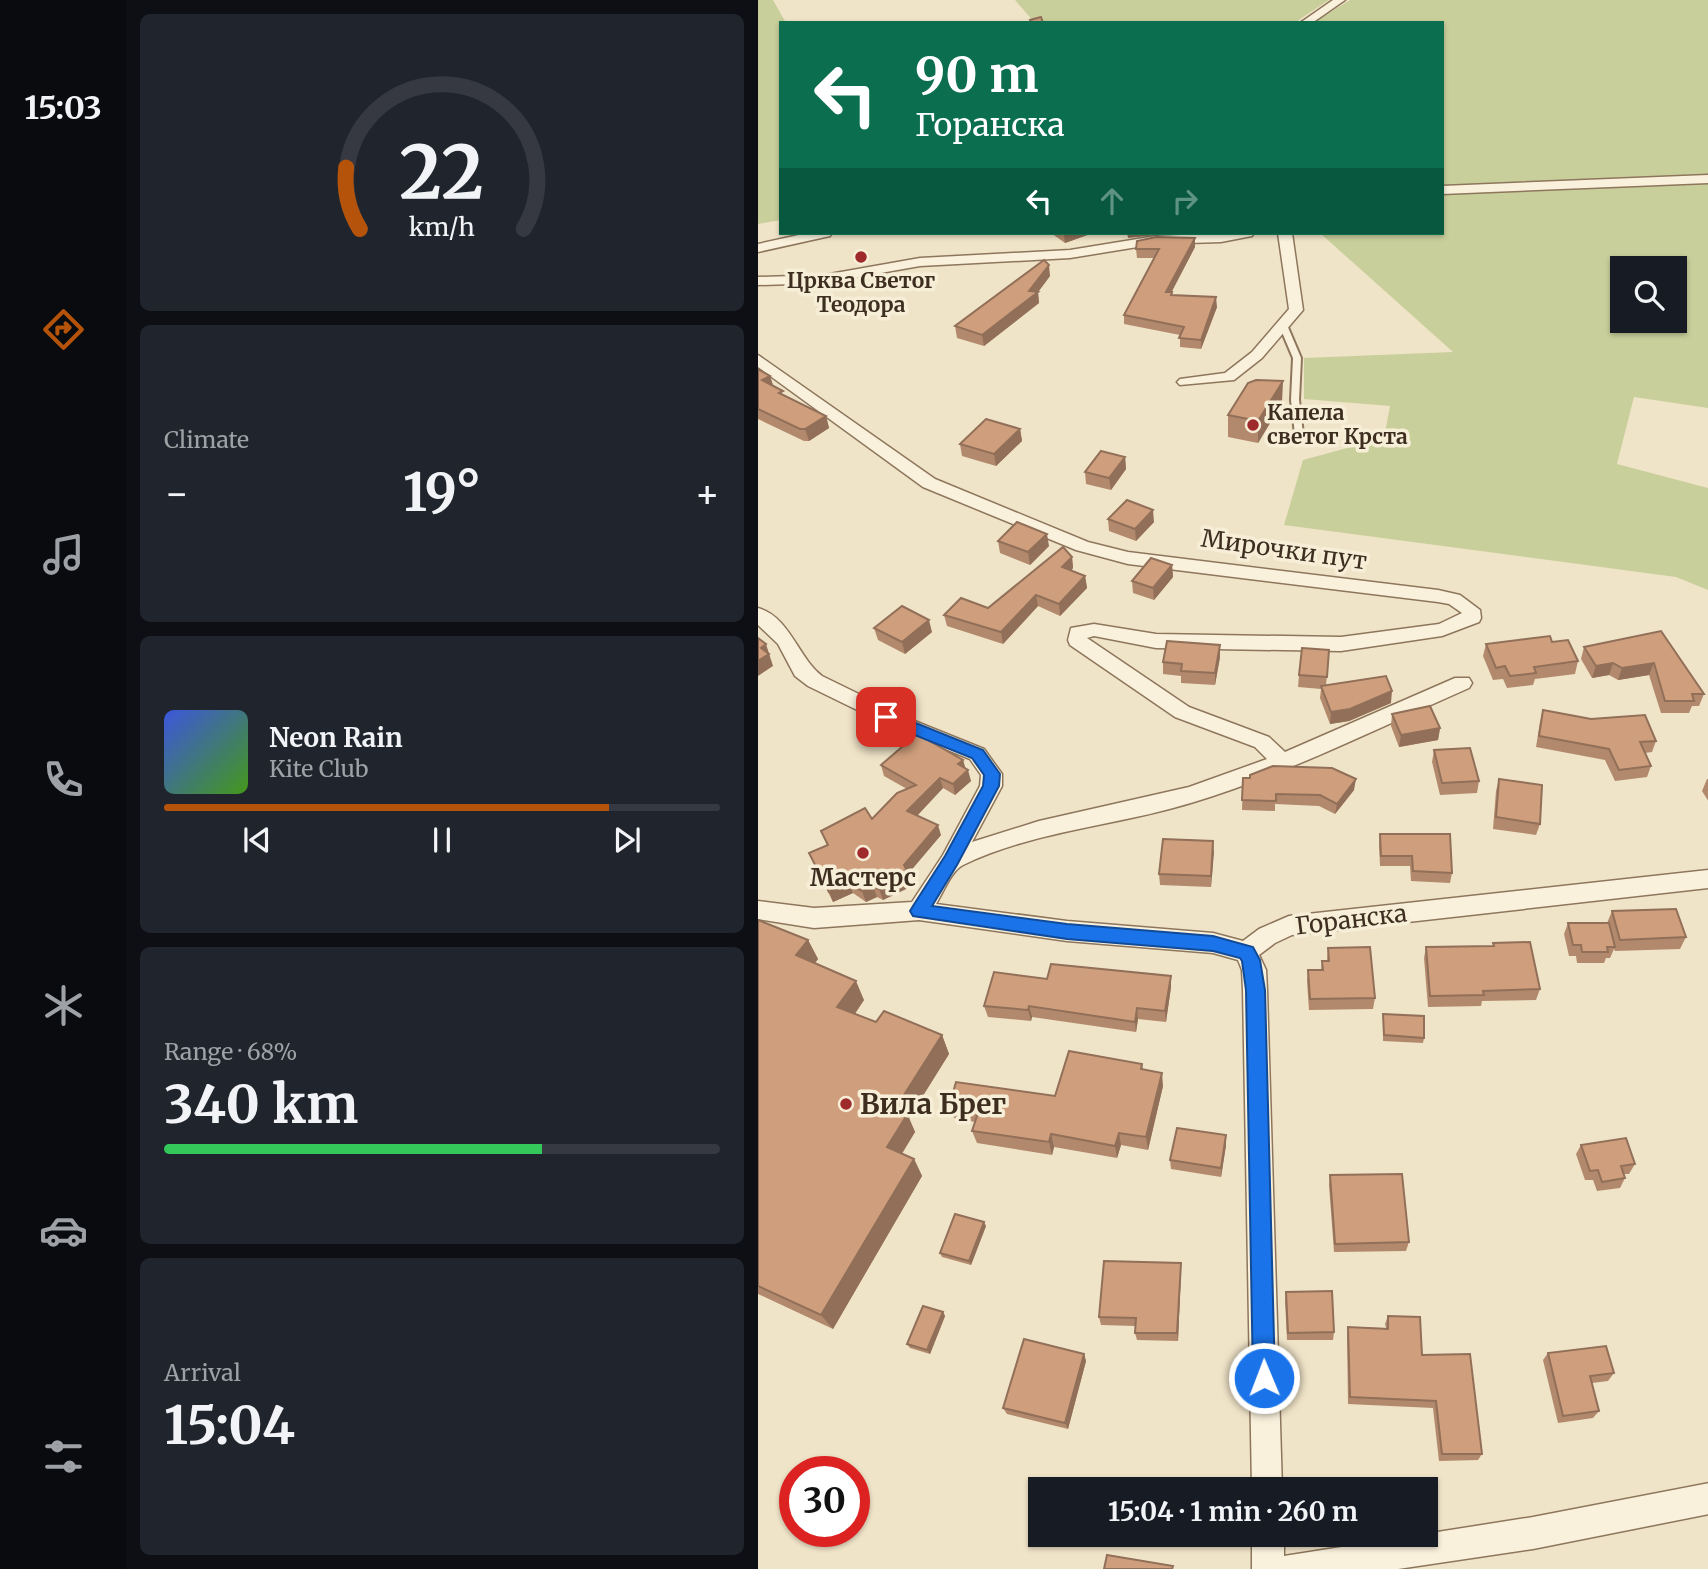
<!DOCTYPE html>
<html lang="en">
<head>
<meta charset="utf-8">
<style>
  :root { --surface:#171b24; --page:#20242c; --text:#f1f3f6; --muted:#9ea1a6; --line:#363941; --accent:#b45309 }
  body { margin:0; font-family:Merriweather,serif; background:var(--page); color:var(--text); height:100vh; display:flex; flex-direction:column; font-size:26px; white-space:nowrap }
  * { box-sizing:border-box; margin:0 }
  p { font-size:23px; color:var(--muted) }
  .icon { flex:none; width:38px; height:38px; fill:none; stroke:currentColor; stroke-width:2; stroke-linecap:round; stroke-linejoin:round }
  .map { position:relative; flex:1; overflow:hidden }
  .side { display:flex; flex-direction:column; gap:14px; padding:14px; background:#0d0f14; width:632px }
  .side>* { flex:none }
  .top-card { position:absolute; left:21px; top:21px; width:665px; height:214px; border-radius:0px; box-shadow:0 2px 5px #0004; background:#0b6e4f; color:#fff; overflow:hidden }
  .tools { position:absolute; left:852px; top:256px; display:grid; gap:14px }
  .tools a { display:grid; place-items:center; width:77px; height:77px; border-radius:0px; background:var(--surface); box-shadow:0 2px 5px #0004; font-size:35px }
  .speed { position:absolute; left:21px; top:1456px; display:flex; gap:14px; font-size:35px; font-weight:700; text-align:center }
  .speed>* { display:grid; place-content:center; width:91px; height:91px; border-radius:50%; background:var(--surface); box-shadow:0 2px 5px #0004; line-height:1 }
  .speed .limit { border:10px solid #d22; background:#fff; color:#111 }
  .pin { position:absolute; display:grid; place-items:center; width:60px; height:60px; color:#fff; margin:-30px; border-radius:14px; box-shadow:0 4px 10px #0006 }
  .me { position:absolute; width:77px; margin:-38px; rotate:359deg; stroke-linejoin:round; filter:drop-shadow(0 0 5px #0008) }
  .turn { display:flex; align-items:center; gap:24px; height:147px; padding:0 21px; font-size:32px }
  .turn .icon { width:91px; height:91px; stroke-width:2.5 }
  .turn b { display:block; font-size:49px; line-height:60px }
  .lanes { display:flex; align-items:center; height:66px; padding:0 21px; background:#0003; justify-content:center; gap:35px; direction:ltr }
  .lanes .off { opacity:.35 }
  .big { font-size:52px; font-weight:700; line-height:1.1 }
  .side .card { flex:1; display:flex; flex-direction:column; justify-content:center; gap:10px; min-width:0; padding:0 24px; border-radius:10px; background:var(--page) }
  .side .dial { align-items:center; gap:0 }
  .dial svg { height:182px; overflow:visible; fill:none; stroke:var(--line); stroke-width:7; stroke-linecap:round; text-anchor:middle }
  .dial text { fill:var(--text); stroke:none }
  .song { display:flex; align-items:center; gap:21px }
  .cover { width:84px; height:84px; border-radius:10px; background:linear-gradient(135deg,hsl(230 70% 55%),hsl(100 70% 35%)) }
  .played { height:7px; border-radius:4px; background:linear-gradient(90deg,var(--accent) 80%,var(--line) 80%) }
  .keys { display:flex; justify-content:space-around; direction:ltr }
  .heat { display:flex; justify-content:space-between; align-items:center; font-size:38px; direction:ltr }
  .charge { height:10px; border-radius:5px; background:linear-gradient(90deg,#34c759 68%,var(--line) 0) }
  .trip { position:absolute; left:270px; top:1477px; width:410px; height:70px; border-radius:0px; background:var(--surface); box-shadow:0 2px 5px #0004; font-weight:700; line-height:70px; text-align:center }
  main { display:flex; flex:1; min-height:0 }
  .dock { display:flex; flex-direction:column; width:126px; justify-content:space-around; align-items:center; background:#090b0e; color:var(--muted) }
  .dock .icon { width:49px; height:49px }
  .dock .on { color:var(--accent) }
  .dock b { font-size:32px; color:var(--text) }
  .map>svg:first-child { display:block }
</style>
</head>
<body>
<main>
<nav class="dock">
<b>15:03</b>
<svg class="icon on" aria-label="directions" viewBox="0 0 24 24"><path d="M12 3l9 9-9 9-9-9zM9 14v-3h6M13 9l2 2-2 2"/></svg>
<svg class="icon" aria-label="music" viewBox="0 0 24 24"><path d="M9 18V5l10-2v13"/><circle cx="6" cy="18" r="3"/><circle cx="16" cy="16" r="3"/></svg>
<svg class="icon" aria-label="phone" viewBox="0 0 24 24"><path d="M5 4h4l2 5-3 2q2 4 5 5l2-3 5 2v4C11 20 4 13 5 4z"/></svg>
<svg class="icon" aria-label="climate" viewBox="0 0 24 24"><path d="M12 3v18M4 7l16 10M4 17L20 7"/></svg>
<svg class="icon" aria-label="car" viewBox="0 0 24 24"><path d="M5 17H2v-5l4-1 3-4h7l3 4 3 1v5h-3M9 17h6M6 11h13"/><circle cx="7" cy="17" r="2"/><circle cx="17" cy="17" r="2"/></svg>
<svg class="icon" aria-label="filters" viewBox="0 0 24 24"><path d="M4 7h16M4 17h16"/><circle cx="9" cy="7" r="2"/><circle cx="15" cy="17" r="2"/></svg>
</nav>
<section class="side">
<div class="card dial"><svg viewBox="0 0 100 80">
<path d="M14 69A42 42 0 1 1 86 69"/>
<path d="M14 69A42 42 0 0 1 8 42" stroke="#b45309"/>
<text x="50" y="56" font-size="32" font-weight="700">22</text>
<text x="50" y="72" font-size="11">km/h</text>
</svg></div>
<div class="card"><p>Climate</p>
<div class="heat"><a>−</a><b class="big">19°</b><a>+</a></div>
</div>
<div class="card">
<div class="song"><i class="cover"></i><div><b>Neon Rain</b><p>Kite Club</p></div></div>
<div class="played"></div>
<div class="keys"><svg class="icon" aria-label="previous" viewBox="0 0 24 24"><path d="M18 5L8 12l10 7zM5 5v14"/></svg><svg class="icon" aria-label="pause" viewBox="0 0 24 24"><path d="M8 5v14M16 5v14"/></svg><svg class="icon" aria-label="next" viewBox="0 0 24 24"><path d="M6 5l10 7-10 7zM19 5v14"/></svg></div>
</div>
<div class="card"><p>Range · 68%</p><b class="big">340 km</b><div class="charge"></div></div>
<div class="card"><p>Arrival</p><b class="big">15:04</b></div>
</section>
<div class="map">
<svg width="951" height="1569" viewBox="0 0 951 1569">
  <rect width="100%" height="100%" fill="#f0e4c8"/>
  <!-- green -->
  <g fill="#c9cf9b" fill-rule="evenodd">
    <polygon points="0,0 15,0 28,23 23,23 23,220 0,224"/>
    <polygon points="257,0 571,0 536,23 277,23"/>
    <path d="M592 0H950V408L876 397 859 464 950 488V590L918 577 526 525 545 460 626 438 632 406 546 399V358L695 352 562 233H684V23H555ZM864 268H917V320H864Z"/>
  </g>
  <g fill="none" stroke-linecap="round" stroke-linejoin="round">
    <defs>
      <polygon id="service" points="522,323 529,325 543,358 541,400 545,434 541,436 537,434 533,400 535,358 521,325"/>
      <g id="minor">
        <polygon points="575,0 587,0 554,23 542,23"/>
        <polygon points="951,175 951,183 684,194 684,186"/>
        <polygon points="50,233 74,233 72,236 0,252 0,244"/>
        <polygon points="470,233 496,233 494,236 463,242 398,244 312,258 162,266 66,283 0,285 0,277 66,275 162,258 312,250 398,236"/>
        <polygon points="520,233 534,233 545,310 504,358 476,380 422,385 419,382 422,379 467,373 494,352 531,309"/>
        <path d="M0 355 177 479 330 542 370 552 680 590 702 595 722 610 723 618 721 622 684 636 583 651 398 648 336 636 329 638 431 707 511 737 527 752 697 678H711L714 683 711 688C620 728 531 773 436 802 360 826 277 830 205 865 193 871 185 893 178 904L309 921 455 933 485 941 501 929 531 916 951 870V888L534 935 517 943 501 955 508 970 509 990 524 1489H494L485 990 484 970 480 960 455 953 309 941 161 920 56 928 0 919V901L56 908 154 902 185 855 222 786 223 775 212 759 140 730 50 686 37 676 20 644 0 625V608C32 617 40 658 64 676L154 720 226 749 244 774V786L214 842 281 821 431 787 509 759 497 747 417 717 312 645 310 640 313 628 336 624 398 634 583 637 681 624 704 613 691 604 680 602 370 564 318 550 165 487 0 367Z"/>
        <polygon points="951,1483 951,1514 775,1549 640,1569 494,1569 494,1535 526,1535 526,1556 775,1517"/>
      </g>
    </defs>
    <!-- service casing -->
    <use href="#service" stroke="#8d765c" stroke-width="4"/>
    <!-- minor casing -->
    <use href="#minor" stroke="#8d765c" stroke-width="3"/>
    <!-- service -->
    <use href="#service" fill="#faf1dc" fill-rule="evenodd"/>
    <!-- minor -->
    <use href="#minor" fill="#faf1dc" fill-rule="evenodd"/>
  </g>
  <!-- wall -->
  <g fill="#b2896c">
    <polygon points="293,233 335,233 307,243"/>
    <polygon points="437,238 437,247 413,292 414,292 415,295 459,307 443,349 422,347 422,335 366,324 366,315 396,258 379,258 378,249"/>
    <polygon points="292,276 280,292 281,303 226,346 199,338 197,326"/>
    <polygon points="0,369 12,376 15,386 26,396 68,416 71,428 51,441 46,441 0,419"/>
    <polygon points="524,403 500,443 470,437 470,415"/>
    <polygon points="262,429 264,441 238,466 204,456 202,444"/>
    <polygon points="367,457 368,469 353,490 328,484 327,472"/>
    <polygon points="350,519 396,522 378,541 351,531"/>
    <polygon points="240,541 291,546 272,565 242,553"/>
    <polygon points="314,557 315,568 313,571 327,576 329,588 302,616 280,606 245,644 189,626 186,615 230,608"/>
    <polygon points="414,565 415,577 396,600 375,593 374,581"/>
    <polygon points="116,628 174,632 147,654 120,640"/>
    <polygon points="903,631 946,694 941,706 934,706 931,713 903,713 891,675 860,680 851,675 834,678 823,659 826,647"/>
    <polygon points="794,642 820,661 817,674 777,679 775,685 749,688 745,679 735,680 725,656 728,644"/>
    <polygon points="462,645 462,657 457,685 423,683 423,676 405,674 405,662"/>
    <polygon points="571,650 568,686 633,703 591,721 572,724 562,698 563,689 540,687 541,675"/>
    <polygon points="785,710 898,741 894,752 887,753 893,766 889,777 857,781 847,760 778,747 782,722"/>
    <polygon points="634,714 682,728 680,740 641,747 633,726"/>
    <polygon points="676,750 721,781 719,793 682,795 674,762"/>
    <polygon points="205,760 207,768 213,781 197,795 185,788 159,816 183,835 150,874 152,879 148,889 125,900 119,897 108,902 95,893 75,902 51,853 69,845 63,831 114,819 149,789 126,776 123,765"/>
    <polygon points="485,778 596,790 577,814 561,806 517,804 517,811 484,810"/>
    <polygon points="741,779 782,824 778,835 735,829 738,791"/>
    <polygon points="949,779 951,779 951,802 944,791"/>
    <polygon points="622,834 694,873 692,883 653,881 652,866 622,866 621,844"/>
    <polygon points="455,841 453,887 402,885 401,874"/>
    <polygon points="854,911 928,937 922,949 857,951 856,949 852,958 848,958 846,963 819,963 818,956 811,956 806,934 810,923 849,923"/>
    <polygon points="0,920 50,940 60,959 57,963 106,1000 97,1014 118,1022 184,1035 191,1054 151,1118 157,1132 144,1154 156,1159 164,1176 75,1329 0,1294"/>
    <polygon points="735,943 782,989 778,1000 724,1001 723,1006 670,1007 666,958 668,947 735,946"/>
    <polygon points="570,948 617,998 615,1009 551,1010 549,981 550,970 563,970 564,961 569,961"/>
    <polygon points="413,976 413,987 408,1022 380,1019 378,1032 274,1017 273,1021 230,1017 226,1006 289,979"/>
    <polygon points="625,1014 666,1038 665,1043 625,1041"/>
    <polygon points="384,1064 385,1069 405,1086 390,1150 363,1145 359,1158 296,1147 294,1155 219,1143 214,1131 217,1122 196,1118 191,1106 297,1096"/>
    <polygon points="468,1145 463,1177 413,1169 412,1160"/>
    <polygon points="823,1145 877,1164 871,1174 866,1174 867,1178 862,1188 839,1191 835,1180 827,1180 818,1154"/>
    <polygon points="572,1175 651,1242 648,1251 576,1252 571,1185"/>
    <polygon points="228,1226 213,1265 184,1257 182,1253"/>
    <polygon points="423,1263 423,1271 420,1341 379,1340 377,1333 377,1326 343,1325 341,1317"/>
    <polygon points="528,1292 576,1332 575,1340 529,1340 527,1300"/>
    <polygon points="185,1312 187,1316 172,1354 152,1348 149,1344"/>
    <polygon points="630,1316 664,1355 724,1454 720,1460 681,1461 675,1408 590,1404 589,1335 590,1327 628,1328 627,1324"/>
    <polygon points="790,1353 856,1373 850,1381 834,1383 841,1411 835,1418 800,1423 785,1360"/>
    <polygon points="326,1354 328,1361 310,1429 249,1414 245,1408"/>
  </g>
  <!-- shaded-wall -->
  <g fill="#916f58">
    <polygon points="313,233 335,233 307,243 306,235"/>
    <polygon points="369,233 418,233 370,238"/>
    <polygon points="437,238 437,247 409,301 408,292"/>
    <polygon points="291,265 292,276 280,292 281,303 226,346 224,335 271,291"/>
    <polygon points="458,297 459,307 443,349 443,340"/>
    <polygon points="12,376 16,388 4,380"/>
    <polygon points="525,381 524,403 500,443 500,421"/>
    <polygon points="68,416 71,428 51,441 47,429"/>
    <polygon points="262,429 264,441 238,466 236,454"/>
    <polygon points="367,457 368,469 353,490 351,478"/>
    <polygon points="395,510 396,522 378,541 377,529"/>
    <polygon points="289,534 291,546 272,565 270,552"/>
    <polygon points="314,557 315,568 306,579 304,567"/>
    <polygon points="414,565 415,577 396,600 395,588"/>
    <polygon points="327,576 329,588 302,616 301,604"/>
    <polygon points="278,595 280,606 245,644 243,632"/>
    <polygon points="171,620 174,632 147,654 144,642"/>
    <polygon points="8,644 15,666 0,676 0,661 3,648"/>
    <polygon points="462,645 462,657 457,685 457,673"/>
    <polygon points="855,663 851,675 834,678 838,666"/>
    <polygon points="896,663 891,675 860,680 864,668"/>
    <polygon points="634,691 633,703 591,721 572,724 573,712"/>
    <polygon points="682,728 680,740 641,747 643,735"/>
    <polygon points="205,760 208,770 200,764"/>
    <polygon points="210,770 213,781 197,795 195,784"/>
    <polygon points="182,778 185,788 153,822 149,811"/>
    <polygon points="598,779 596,790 577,814 579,804"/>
    <polygon points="180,825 183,835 150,874 152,879 148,889 125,900 121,889 146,865"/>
    <polygon points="455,841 456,853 453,887 453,876"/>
    <polygon points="90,883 95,893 75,902 71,892"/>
    <polygon points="115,887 119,897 108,902 104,891"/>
    <polygon points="50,940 60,959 48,975 38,955"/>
    <polygon points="413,976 413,987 408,1022 407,1011"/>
    <polygon points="98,981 106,1000 88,1026 79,1007"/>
    <polygon points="271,1006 274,1017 273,1021 270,1010"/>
    <polygon points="379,1008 380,1019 378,1032 377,1022"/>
    <polygon points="184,1035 191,1054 151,1118 157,1132 137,1164 129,1147 137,1109"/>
    <polygon points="404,1073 405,1086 390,1150 388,1137"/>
    <polygon points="361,1133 363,1145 359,1158 357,1146"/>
    <polygon points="293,1134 296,1147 294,1155 291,1142"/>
    <polygon points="468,1135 468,1145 463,1177 463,1168"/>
    <polygon points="156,1159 164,1176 75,1329 63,1315"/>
    <polygon points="226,1222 228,1226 213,1265 211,1261"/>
    <polygon points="423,1263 423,1271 420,1341 419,1333"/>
    <polygon points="185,1312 187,1316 172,1354 169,1350"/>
    <polygon points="326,1354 328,1361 310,1429 307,1423"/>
  </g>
  <!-- building -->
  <g fill="#cf9f7d" stroke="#916f58" stroke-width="2">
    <polygon points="283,17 285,23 273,23 272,20"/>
    <polygon points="398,237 437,238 408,292 414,292 413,295 458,297 443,340 421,338 426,327 366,315 401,249 378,249 379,241"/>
    <polygon points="286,260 291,265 271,291 280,292 224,335 197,326"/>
    <polygon points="0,369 12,376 4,380 25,391 21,393 68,416 47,429 42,429 0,409"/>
    <polygon points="498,380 525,381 500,421 470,415 490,383"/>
    <polygon points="228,419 262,429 236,454 202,444"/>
    <polygon points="343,451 367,457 351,478 327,472"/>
    <polygon points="369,500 395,510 377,529 350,519"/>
    <polygon points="259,522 289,534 270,552 240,541"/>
    <polygon points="305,547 314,557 304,567 327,576 301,604 278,595 243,632 186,615 203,598 230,608"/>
    <polygon points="393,558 414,565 395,588 374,581"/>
    <polygon points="144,606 171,620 144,642 116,628"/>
    <polygon points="903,631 946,694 934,694 936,701 907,701 896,663 864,668 855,663 838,666 826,647"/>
    <polygon points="792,636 794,642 810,640 820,661 776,667 778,673 752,676 747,666 738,668 728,644"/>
    <polygon points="0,638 8,644 3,648 11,654 0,661"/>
    <polygon points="409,641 462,645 457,673 423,671 424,664 405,662"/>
    <polygon points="544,648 571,650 569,677 541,675"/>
    <polygon points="628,676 634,691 592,709 573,712 563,686"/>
    <polygon points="672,706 682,728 643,735 634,714"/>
    <polygon points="785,710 833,719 887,715 898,741 882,742 893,766 861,770 851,749 781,736"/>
    <polygon points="159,734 205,760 200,764 210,770 195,784 182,778 149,811 180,825 146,865 148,869 144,879 121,889 115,887 104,891 90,883 71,892 51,853 70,845 63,831 107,808 114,819 139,793 158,785 123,765"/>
    <polygon points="712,748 721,781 684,783 676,750"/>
    <polygon points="515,766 574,768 598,779 579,804 562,795 518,794 518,801 484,800 485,778 492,778 492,775"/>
    <polygon points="741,779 784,785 782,824 738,817"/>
    <polygon points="622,834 692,834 694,873 655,871 654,856 623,856"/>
    <polygon points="405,839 455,841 453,876 401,874"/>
    <polygon points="918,909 928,937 862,940 854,911"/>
    <polygon points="0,920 50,940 38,955 98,981 79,1007 118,1022 126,1011 184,1035 137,1109 149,1115 129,1147 156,1159 63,1315 0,1286"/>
    <polygon points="810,923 851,923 857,947 849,947 850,952 824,952 823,945 815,945"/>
    <polygon points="772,942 782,989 725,991 726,995 672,996 668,947 736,946 735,943"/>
    <polygon points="612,947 617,998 552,999 550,970 565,970 564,961 571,961 570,948"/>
    <polygon points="293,964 413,976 407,1011 379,1008 377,1022 271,1006 270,1010 226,1006 236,972 289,979"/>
    <polygon points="625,1014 666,1016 666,1038 626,1035"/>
    <polygon points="311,1051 384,1064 383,1069 404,1073 388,1137 361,1133 357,1146 293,1134 291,1142 214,1131 221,1110 191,1106 198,1082 297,1096"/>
    <polygon points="419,1128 468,1135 463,1168 412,1160"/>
    <polygon points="868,1138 877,1164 863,1166 867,1178 844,1182 840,1170 832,1171 823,1145"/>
    <polygon points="644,1174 651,1242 577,1244 572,1175"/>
    <polygon points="197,1214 226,1222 211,1261 182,1253"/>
    <polygon points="346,1261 423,1263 419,1333 377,1333 378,1318 341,1317"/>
    <polygon points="574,1291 576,1332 530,1333 528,1292"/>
    <polygon points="165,1306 185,1312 169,1350 149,1344"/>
    <polygon points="630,1316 662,1317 664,1355 712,1354 724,1454 684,1454 678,1401 592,1397 590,1327 630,1329"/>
    <polygon points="266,1339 326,1354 307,1423 245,1408"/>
    <polygon points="848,1346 856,1373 832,1376 841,1411 805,1416 790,1353"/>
    <polygon points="349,1555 415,1566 414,1569 346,1569"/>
  </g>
  <!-- route -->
  <polygon fill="#1a73e8" stroke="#114b97" stroke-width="2" points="128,711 225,750 242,774 241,786 199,865 174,906 309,924 455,936 495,947 502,960 507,990 517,1378 514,1386 506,1390 498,1386 495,1378 488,990 484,961 482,958 455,951 309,939 155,916 152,911 155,906 187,856 225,786 226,775 214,758 122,721 120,717"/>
  <!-- markers -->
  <g fill="#9e2a2b" stroke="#f7eed8" stroke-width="2.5">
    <circle cx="103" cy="257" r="7"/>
    <circle cx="495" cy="425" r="7"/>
    <circle cx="105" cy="853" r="7"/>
    <circle cx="88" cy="1104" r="7"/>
  </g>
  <g text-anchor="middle" stroke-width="7" stroke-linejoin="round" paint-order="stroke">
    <!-- far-poi labels -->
    <g font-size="21" font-weight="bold" fill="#3d2e20" stroke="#f7eed8">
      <text x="103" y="288">Црква Светог<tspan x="103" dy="24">Теодора</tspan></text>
      <text x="509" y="420" text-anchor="start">Капела<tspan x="509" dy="24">светог Крста</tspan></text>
    </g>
    <!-- street labels -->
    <g font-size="24" fill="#3d2e20" stroke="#f7eed8">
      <text transform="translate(526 550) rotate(8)" y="8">Мирочки пут</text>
      <text transform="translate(593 920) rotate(-7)" y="8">Горанска</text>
    </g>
    <!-- poi labels -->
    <g font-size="24" font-weight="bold" fill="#3d2e20" stroke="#f7eed8">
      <text x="105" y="886">Мастерс</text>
    </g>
    <!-- near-poi labels -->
    <g font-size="28" font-weight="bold" fill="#3d2e20" stroke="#f7eed8" text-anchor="start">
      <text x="102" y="1114">Вила Брег</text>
    </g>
  </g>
</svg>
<div class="tools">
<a><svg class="icon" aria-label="search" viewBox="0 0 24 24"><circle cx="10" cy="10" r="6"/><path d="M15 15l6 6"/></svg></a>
</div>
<div class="speed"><div class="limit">30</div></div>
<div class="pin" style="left:128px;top:717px;background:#d93025"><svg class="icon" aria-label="arrive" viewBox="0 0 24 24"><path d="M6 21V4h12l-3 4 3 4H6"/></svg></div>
<svg class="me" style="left:506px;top:1378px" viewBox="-20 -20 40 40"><circle r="17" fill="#1a73e8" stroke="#fff" stroke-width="3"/><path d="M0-11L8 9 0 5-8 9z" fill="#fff"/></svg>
<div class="trip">15:04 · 1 min · 260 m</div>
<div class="top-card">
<div class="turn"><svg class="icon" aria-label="left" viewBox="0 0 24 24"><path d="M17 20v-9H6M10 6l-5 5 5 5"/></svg><div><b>90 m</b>Горанска</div></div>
<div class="lanes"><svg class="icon" aria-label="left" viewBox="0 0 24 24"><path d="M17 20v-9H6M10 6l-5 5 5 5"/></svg><svg class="icon off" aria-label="ahead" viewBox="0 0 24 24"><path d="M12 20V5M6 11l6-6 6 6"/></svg><svg class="icon off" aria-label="right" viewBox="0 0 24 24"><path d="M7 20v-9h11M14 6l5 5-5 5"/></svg></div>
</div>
</div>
</main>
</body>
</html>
